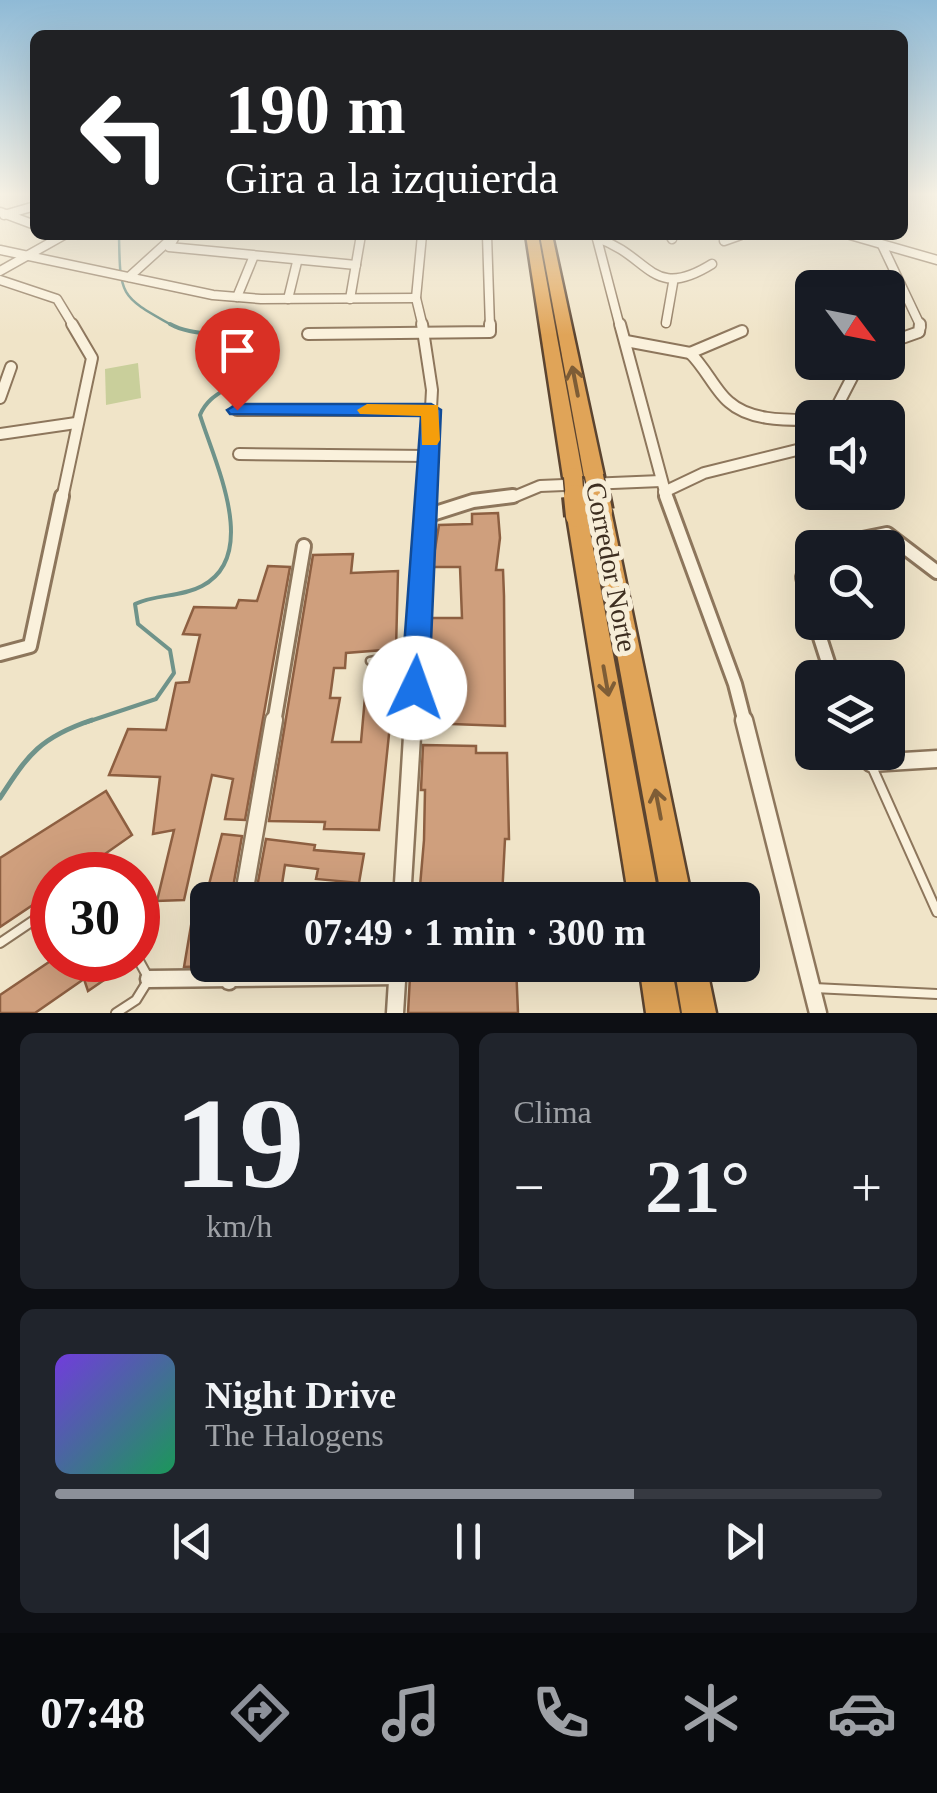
<!DOCTYPE html>
<html lang="es">
<head>
<meta charset="utf-8">
<style>
  :root { --surface:#171b24; --page:#20242c; --text:#f1f3f6; --muted:#9ea1a6; --line:#363941; --accent:#8c9099 }
  body { margin:0; font-family:"Times New Roman",serif; background:var(--page); color:var(--text); height:100vh; display:flex; flex-direction:column; font-size:38px; white-space:nowrap }
  * { box-sizing:border-box; margin:0 }
  p { font-size:32px; color:var(--muted) }
  .icon { flex:none; width:55px; height:55px; fill:none; stroke:currentColor; stroke-width:2; stroke-linecap:round; stroke-linejoin:round }
  .map { position:relative; height:1013px; overflow:hidden }
  .side { display:flex; flex-direction:column; gap:20px; padding:20px; background:#0d0f14; flex:1 }
  .side>* { flex:none }
  .guide { position:absolute; left:30px; top:30px; width:878px; height:210px; border-radius:15px; box-shadow:0 10px 40px #0002; background:#202124; color:#fff; overflow:hidden }
  .needle { width:65px; rotate:122deg }
  .controls { position:absolute; left:795px; top:270px; display:grid; gap:20px }
  .controls a { display:grid; place-items:center; width:110px; height:110px; border-radius:15px; background:var(--surface); box-shadow:0 10px 40px #0002; font-size:50px }
  .speed { position:absolute; left:30px; top:852px; display:flex; gap:20px; font-size:50px; font-weight:700; text-align:center }
  .speed>* { display:grid; place-content:center; width:130px; height:130px; border-radius:50%; background:var(--surface); box-shadow:0 10px 40px #0002; line-height:1 }
  .speed .limit { border:15px solid #d22; background:#fff; color:#111 }
  .pin { position:absolute; display:grid; place-items:center; width:85px; height:85px; color:#fff; margin:-102px -42px; border-radius:50% 50% 50% 0; rotate:-45deg; box-shadow:0 0 10px #0007 }
  .pin .icon { rotate:45deg }
  .me { position:absolute; width:110px; margin:-55px; rotate:3deg; stroke-linejoin:round; filter:drop-shadow(0 0 8px #0008) }
  .turn { display:flex; align-items:center; gap:35px; height:210px; padding:0 30px; font-size:45px }
  .turn .icon { width:130px; height:130px; stroke-width:2.5 }
  .turn b { display:block; font-size:70px; line-height:85px }
  .big { font-size:75px; font-weight:600; line-height:1.1 }
  .side .widget { flex:1; display:flex; flex-direction:column; justify-content:center; gap:15px; min-width:0; padding:0 35px; border-radius:15px; background:var(--page) }
  .side .dial { align-items:center; gap:0 }
  .dial b { font-size:130px; line-height:1 }
  .song { display:flex; align-items:center; gap:30px }
  .cover { width:120px; height:120px; border-radius:15px; background:linear-gradient(135deg,hsl(260 70% 55%),hsl(150 70% 35%)) }
  .played { height:10px; border-radius:5px; background:linear-gradient(90deg,var(--accent) 70%,var(--line) 70%) }
  .keys { display:flex; justify-content:space-around; direction:ltr }
  .heat { display:flex; justify-content:space-between; align-items:center; font-size:55px; direction:ltr }
  .side .tiles { flex:1; display:grid; gap:20px; grid-template-columns:1fr 1fr }
  .widget:last-child { grid-column:span 2 }
  .trip { position:absolute; left:190px; top:882px; width:570px; height:100px; border-radius:15px; background:var(--surface); box-shadow:0 10px 40px #0002; font-weight:600; line-height:100px; text-align:center }
  .dock { display:flex; height:160px; justify-content:space-around; align-items:center; background:#090b0e; color:var(--muted) }
  .dock .icon { width:70px; height:70px }
  .dock .selected { color:var(--accent) }
  .dock b { font-size:45px; color:var(--text) }
  .map>svg:first-child { display:block }
</style>
</head>
<body>
<div class="map">
<svg width="937" height="1013" viewBox="0 0 937 1013">
  <rect width="100%" height="100%" fill="#f0e4c8"/>
  <!-- green -->
  <polygon fill="#c9cf9b" points="138,363 141,398 106,405 105,369"/>
  <g fill="none" stroke-linecap="round" stroke-linejoin="round">
    <!-- stream-far2 -->
    <path stroke="#6f938a" stroke-width="2.5" d="M119 235C120 298 120 296 175 327"/>
    <!-- stream-far1 -->
    <path stroke="#6f938a" stroke-width="4" d="M84 723 156 699 174 673 170 650 138 624 135 604C156 594 182 597 202 586 261 555 214 461 200 415 213 384 247 392 256 349 234 329 197 339 170 324"/>
    <!-- stream -->
    <path stroke="#6f938a" stroke-width="5" d="M0 798C28 754 41 737 92 720"/>
  </g>
  <!-- building -->
  <g fill="#cf9f7d" stroke="#8d5f41" stroke-width="2.5">
    <polygon points="498,513 500,538 496,570 503,570 504,596 505,726 425,723 430,618 462,618 460,567 432,567 439,525 472,524 472,514"/>
    <polygon points="353,554 351,573 398,571 396,649 346,653 345,668 334,668 330,698 340,698 332,742 361,742 365,697 393,696 379,830 324,829 325,822 269,821 313,555"/>
    <polygon points="268,566 290,567 245,820 225,819 233,779 212,775 184,900 157,901 174,830 153,834 160,777 109,775 128,729 166,730 176,683 189,682 200,635 183,634 194,607 236,608 239,600 257,601"/>
    <polygon points="423,745 476,746 476,753 507,753 509,839 505,839 502,897 461,893 461,897 419,898 424,840 425,790 421,790"/>
    <polygon points="106,791 132,835 75,875 52,875 52,892 0,927 0,858"/>
    <polygon points="222,834 242,836 231,899 205,900"/>
    <polygon points="266,839 315,845 314,850 364,854 359,883 316,879 318,869 285,865 280,897 255,898"/>
    <polygon points="208,907 208,966 184,967 194,908"/>
    <polygon points="52,960 120,960 123,967 88,991 84,979 35,1013 0,1013 0,995"/>
    <polygon points="472,965 516,965 518,1013 408,1013 410,976 472,974"/>
  </g>
  <g fill="none" stroke-linecap="round" stroke-linejoin="round">
    <defs>
      <polyline id="lane-far1" points="370,661 414,653"/>
      <g id="lane">
        <polyline points="873,769 937,912"/>
        <polyline points="0,943 52,908"/>
        <polyline points="814,988 937,994"/>
        <polyline points="116,1013 136,1000 149,979 138,959"/>
      </g>
      <g id="street-far3">
        <polyline points="0,212 35,225"/>
        <polyline points="4,215 35,206"/>
        <polyline points="176,235 169,247 356,265"/>
        <polyline points="422,235 416,298 423,327"/>
        <polyline points="487,235 490,327"/>
        <polyline points="596,235 620,327"/>
        <polyline points="670,235 672,239"/>
        <polyline points="850,235 937,260"/>
        <path d="M597 238C651 256 651 302 712 264"/>
        <polyline points="724,241 741,235"/>
        <polyline points="882,245 921,327"/>
        <polyline points="0,250 213,295 261,299 416,298"/>
        <polyline points="0,271 64,235"/>
        <polyline points="129,277 172,238"/>
        <polyline points="0,280 57,299 74,327"/>
        <polyline points="237,297 253,258"/>
        <polyline points="888,297 902,290"/>
        <polyline points="288,299 297,262"/>
        <polyline points="350,299 361,235"/>
        <polyline points="666,323 673,283"/>
      </g>
      <g id="street-far2">
        <polyline points="422,324 432,390 426,499"/>
        <polyline points="620,324 667,499"/>
        <polyline points="308,334 490,332 490,324"/>
        <polyline points="626,341 690,353 742,331"/>
        <polyline points="888,343 919,332 920,324"/>
        <path d="M690 353C705 367 716 392 729 402 750 421 786 420 812 420"/>
        <polyline points="0,398 11,367"/>
        <polyline points="237,410 431,410"/>
        <polyline points="831,418 860,362"/>
        <polyline points="0,434 76,423"/>
        <polyline points="239,454 429,456"/>
        <polyline points="664,492 704,473 801,449 812,442"/>
        <polyline points="62,499 92,358 72,324"/>
        <polyline points="492,499 516,496 540,486 661,481"/>
      </g>
      <g id="street-far1">
        <polyline points="666,496 735,684 745,723"/>
        <polyline points="426,516 473,501 513,496"/>
        <polyline points="818,548 887,534 937,572"/>
        <polyline points="812,558 803,577 812,614"/>
        <polyline points="815,622 833,678"/>
        <polyline points="0,654 30,646 62,496"/>
        <polyline points="274,723 304,546"/>
        <polyline points="412,723 426,496"/>
      </g>
      <g id="street">
        <polyline points="744,720 818,1013"/>
        <polyline points="866,752 871,763 937,759"/>
        <polyline points="243,900 274,720"/>
        <polyline points="402,900 413,720"/>
        <polyline points="149,979 398,976"/>
        <polyline points="229,981 232,965"/>
        <polyline points="395,1013 398,965"/>
      </g>
      <g id="highway">
        <polygon points="526,235 538,235 583,477 573,483 563,477"/>
        <polygon points="540,235 552,235 604,476 594,482 584,476"/>
        <polygon points="601,504 611,511 692,900 662,900 591,511"/>
        <polygon points="577,509 587,516 659,900 629,900 567,516"/>
        <polygon points="639,965 671,965 680,1013 646,1013"/>
        <polygon points="674,965 706,965 716,1013 682,1013"/>
      </g>
    </defs>
    <!-- lane-far1 casing -->
    <use href="#lane-far1" stroke="#8d765c" stroke-width="11"/>
    <!-- lane casing -->
    <use href="#lane" stroke="#8d765c" stroke-width="12"/>
    <!-- street-far3 casing -->
    <use href="#street-far3" stroke="#8d765c" stroke-width="11"/>
    <!-- street-far2 casing -->
    <use href="#street-far2" stroke="#8d765c" stroke-width="14"/>
    <!-- street-far1 casing -->
    <use href="#street-far1" stroke="#8d765c" stroke-width="18"/>
    <!-- street casing -->
    <use href="#street" stroke="#8d765c" stroke-width="21"/>
    <!-- highway casing -->
    <use href="#highway" stroke="#5b4430" stroke-width="5"/>
    <!-- lane-far1 -->
    <use href="#lane-far1" stroke="#faf1dc" stroke-width="6"/>
    <!-- lane -->
    <use href="#lane" stroke="#faf1dc" stroke-width="8"/>
    <!-- street-far3 -->
    <use href="#street-far3" stroke="#faf1dc" stroke-width="8"/>
    <!-- street-far2 -->
    <use href="#street-far2" stroke="#faf1dc" stroke-width="10"/>
    <!-- street-far1 -->
    <use href="#street-far1" stroke="#faf1dc" stroke-width="12"/>
    <!-- street -->
    <use href="#street" stroke="#faf1dc" stroke-width="16"/>
    <!-- highway -->
    <use href="#highway" fill="#e0a458" fill-rule="evenodd"/>
    <defs>
      <g id="highway-bridge-far1">
        <polyline points="594,476 599,499"/>
        <polyline points="573,477 575,499"/>
      </g>
      <g id="highway-bridge">
        <polyline points="575,496 577,516"/>
        <polyline points="598,496 601,511"/>
      </g>
    </defs>
    <!-- highway-bridge-far1 casing -->
    <use href="#highway-bridge-far1" stroke="#5b4430" stroke-width="21" stroke-linecap="butt"/>
    <!-- highway-bridge casing -->
    <use href="#highway-bridge" stroke="#5b4430" stroke-width="28" stroke-linecap="butt"/>
    <!-- highway-bridge-far1 -->
    <use href="#highway-bridge-far1" stroke="#e0a458" stroke-width="18"/>
    <!-- highway-bridge -->
    <use href="#highway-bridge" stroke="#e0a458" stroke-width="22"/>
  </g>
  <!-- one-way arrows -->
  <defs><path id="oneway-shaft" d="M-6 0H5M1.5-3L5.5 0L1.5 3" fill="none" stroke-width="1.6" stroke-linecap="round" stroke-linejoin="round" transform="scale(2.5)"/></defs>
  <g stroke="#7e5d36">
    <use href="#oneway-shaft" transform="translate(575 381) rotate(-101)"/>
    <use href="#oneway-shaft" transform="translate(606 681) rotate(80)"/>
    <use href="#oneway-shaft" transform="translate(658 804) rotate(-101)"/>
  </g>
  <!-- sky -->
  <linearGradient id="sky" x2="0" y2="1"><stop stop-color="#8fbad6"/><stop offset="0.58" stop-color="#f8f3e6"/><stop offset="1" stop-color="#f8f3e6" stop-opacity="0"/></linearGradient>
  <rect width="937" height="335" fill="url(#sky)"/>
  <!-- route -->
  <polygon fill="#1a73e8" stroke="#114b97" stroke-width="2.5" points="237,404 431,404 441,410 429,688 425,697 415,700 405,697 401,688 421,416 230,414 227,410"/>
  <!-- slow -->
  <polygon fill="#f59e0b" points="367,404 438,405 440,440 437,445 422,445 421,416 360,414 357,410"/>
  <g text-anchor="middle" stroke-width="10" stroke-linejoin="round" paint-order="stroke">
    <!-- street labels -->
    <g font-size="28" fill="#3d2e20" stroke="#f7eed8">
      <text transform="translate(612 567) rotate(79)" y="10">Corredor Norte</text>
    </g>
  </g>
</svg>
<div class="controls">
<a><svg class="needle" viewBox="-14 -14 28 28"><path d="M0-13l5 13h-10z" fill="#e53935"/><path d="M0 13l5-13h-10z" fill="#9ea1a6"/></svg></a>
<a><svg class="icon" aria-label="sound" viewBox="0 0 24 24"><path d="M4 9h4l5-4v14l-5-4H4zM17 9q2 3 0 6"/></svg></a>
<a><svg class="icon" aria-label="search" viewBox="0 0 24 24"><circle cx="10" cy="10" r="6"/><path d="M15 15l6 6"/></svg></a>
<a><svg class="icon" aria-label="layers" viewBox="0 0 24 24"><path d="M12 4l9 5-9 5-9-5zM3 14l9 5 9-5"/></svg></a>
</div>
<div class="speed"><div class="limit">30</div></div>
<div class="pin" style="left:237px;top:410px;background:#d93025"><svg class="icon" aria-label="arrive" viewBox="0 0 24 24"><path d="M6 21V4h12l-3 4 3 4H6"/></svg></div>
<svg class="me" style="left:415px;top:688px" viewBox="-20 -20 40 40"><circle r="19" fill="#fff"/><path d="M0-13L10 11 0 6-10 11z" fill="#1a73e8"/></svg>
<div class="trip">07:49 · 1 min · 300 m</div>
<div class="guide">
<div class="turn"><svg class="icon" aria-label="left" viewBox="0 0 24 24"><path d="M17 20v-9H6M10 6l-5 5 5 5"/></svg><div><b>190 m</b>Gira a la izquierda</div></div>
</div>
</div>
<section class="side">
<div class="tiles">
<div class="widget dial"><b>19</b><p>km/h</p></div>
<div class="widget"><p>Clima</p>
<div class="heat"><a>−</a><b class="big">21°</b><a>+</a></div>
</div>
<div class="widget">
<div class="song"><i class="cover"></i><div><b>Night Drive</b><p>The Halogens</p></div></div>
<div class="played"></div>
<div class="keys"><svg class="icon" aria-label="previous" viewBox="0 0 24 24"><path d="M18 5L8 12l10 7zM5 5v14"/></svg><svg class="icon" aria-label="pause" viewBox="0 0 24 24"><path d="M8 5v14M16 5v14"/></svg><svg class="icon" aria-label="next" viewBox="0 0 24 24"><path d="M6 5l10 7-10 7zM19 5v14"/></svg></div>
</div>
</div>
</section>
<nav class="dock">
<b>07:48</b>
<svg class="icon selected" aria-label="directions" viewBox="0 0 24 24"><path d="M12 3l9 9-9 9-9-9zM9 14v-3h6M13 9l2 2-2 2"/></svg>
<svg class="icon" aria-label="music" viewBox="0 0 24 24"><path d="M9 18V5l10-2v13"/><circle cx="6" cy="18" r="3"/><circle cx="16" cy="16" r="3"/></svg>
<svg class="icon" aria-label="phone" viewBox="0 0 24 24"><path d="M5 4h4l2 5-3 2q2 4 5 5l2-3 5 2v4C11 20 4 13 5 4z"/></svg>
<svg class="icon" aria-label="climate" viewBox="0 0 24 24"><path d="M12 3v18M4 7l16 10M4 17L20 7"/></svg>
<svg class="icon" aria-label="car" viewBox="0 0 24 24"><path d="M5 17H2v-5l4-1 3-4h7l3 4 3 1v5h-3M9 17h6M6 11h13"/><circle cx="7" cy="17" r="2"/><circle cx="17" cy="17" r="2"/></svg>
</nav>
</body>
</html>
